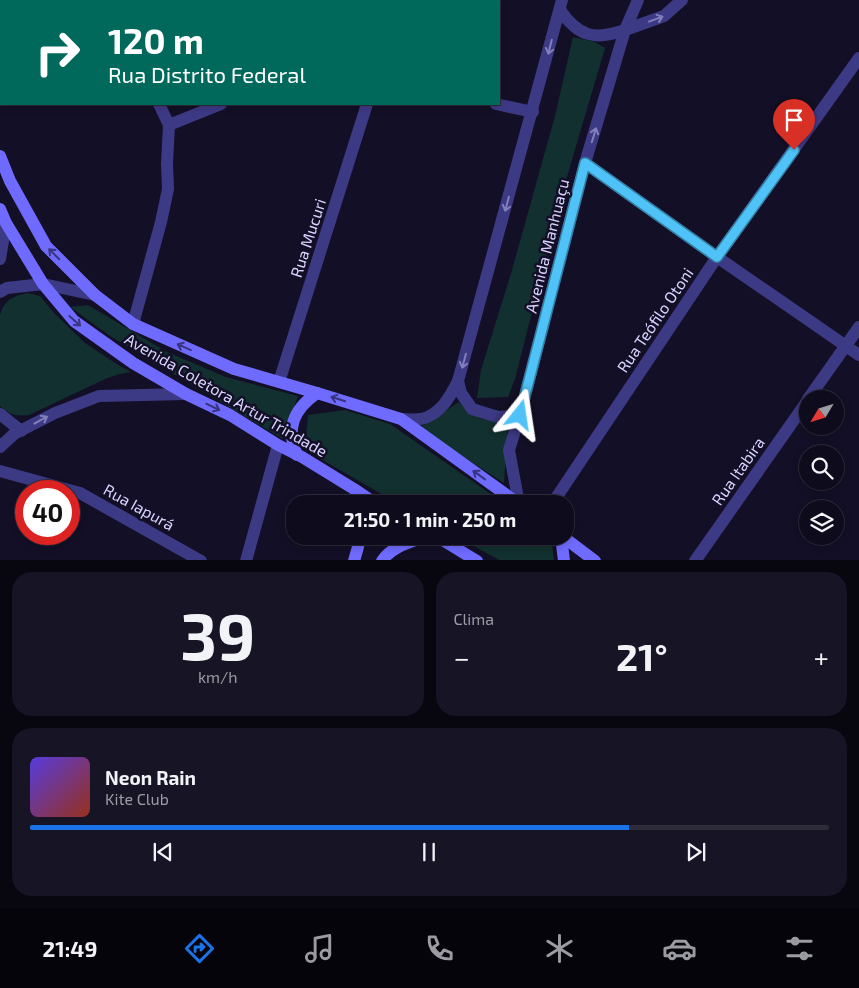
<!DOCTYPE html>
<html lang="pt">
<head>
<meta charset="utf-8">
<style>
  :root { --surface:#0e0b1c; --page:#171425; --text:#f1f3f6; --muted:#9b9ba3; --line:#2e2b3b; --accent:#1a73e8 }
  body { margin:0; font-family:"Exo 2",sans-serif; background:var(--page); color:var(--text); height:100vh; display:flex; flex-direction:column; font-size:19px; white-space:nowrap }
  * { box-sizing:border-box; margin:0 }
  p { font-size:16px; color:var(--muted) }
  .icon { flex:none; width:28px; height:28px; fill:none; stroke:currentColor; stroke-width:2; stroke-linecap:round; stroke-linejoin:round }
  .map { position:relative; height:560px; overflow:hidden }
  .sheet { display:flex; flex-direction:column; gap:12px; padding:12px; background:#08060f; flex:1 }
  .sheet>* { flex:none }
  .guide { position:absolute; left:0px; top:0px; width:500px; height:105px; box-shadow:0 2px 8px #0003,0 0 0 1px var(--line); background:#00695c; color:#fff; overflow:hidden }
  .needle { width:32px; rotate:232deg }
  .buttons { position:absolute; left:799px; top:390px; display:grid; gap:10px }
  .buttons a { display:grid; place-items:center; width:45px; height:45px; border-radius:50%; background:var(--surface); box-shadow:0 2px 8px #0003,0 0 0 1px var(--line); font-size:25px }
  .speed { position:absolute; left:15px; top:480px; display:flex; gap:10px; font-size:25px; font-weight:700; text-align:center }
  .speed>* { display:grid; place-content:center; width:65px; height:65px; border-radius:50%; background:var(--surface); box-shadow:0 2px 8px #0003,0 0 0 1px var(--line); line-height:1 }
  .speed .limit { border:8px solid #d22; background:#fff; color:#111 }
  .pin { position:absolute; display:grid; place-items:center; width:42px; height:42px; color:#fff; margin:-51px -21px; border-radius:50% 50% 50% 0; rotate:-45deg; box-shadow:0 0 5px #0007 }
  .pin .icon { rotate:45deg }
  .me { position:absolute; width:55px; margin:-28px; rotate:15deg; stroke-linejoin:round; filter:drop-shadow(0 0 4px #0008) }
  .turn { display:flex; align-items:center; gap:18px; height:105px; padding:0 25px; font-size:22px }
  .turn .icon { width:65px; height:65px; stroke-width:2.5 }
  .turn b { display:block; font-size:35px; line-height:42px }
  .big { font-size:38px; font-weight:700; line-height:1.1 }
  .sheet .tile { flex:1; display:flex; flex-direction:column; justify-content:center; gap:8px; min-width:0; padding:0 18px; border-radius:20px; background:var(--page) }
  .sheet .dial { align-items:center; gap:0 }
  .dial b { font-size:65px; line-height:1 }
  .song { display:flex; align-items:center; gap:15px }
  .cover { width:60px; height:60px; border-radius:8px; background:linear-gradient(135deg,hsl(250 70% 55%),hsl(10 70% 35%)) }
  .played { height:5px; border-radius:2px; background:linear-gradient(90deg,var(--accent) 75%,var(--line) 75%) }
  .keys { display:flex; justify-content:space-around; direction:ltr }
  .heat { display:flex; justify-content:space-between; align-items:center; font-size:28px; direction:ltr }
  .sheet .tiles { flex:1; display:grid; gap:12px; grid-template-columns:1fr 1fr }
  .tile:last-child { grid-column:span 2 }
  .trip { position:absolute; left:286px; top:495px; width:288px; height:50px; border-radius:20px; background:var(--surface); box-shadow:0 2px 8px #0003,0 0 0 1px var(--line); font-weight:700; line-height:50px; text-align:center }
  .tab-bar { display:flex; height:80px; justify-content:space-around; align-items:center; background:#06040b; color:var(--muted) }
  .tab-bar .icon { width:35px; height:35px }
  .tab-bar .current { color:var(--accent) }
  .tab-bar b { font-size:22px; color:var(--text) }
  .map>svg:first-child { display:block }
</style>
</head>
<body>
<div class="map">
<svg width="859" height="561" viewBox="0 0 859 561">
  <rect width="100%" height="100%" fill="#130f26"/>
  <!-- green -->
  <g fill="#12302f">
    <polygon points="573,37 595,42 605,48 564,187 515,379 508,397 477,398 481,370 512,270 555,116"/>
    <path d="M28 293 40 296 54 313 85 343 115 363 131 372 120 374 105 379 29 415C17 417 8 414 0 406V315C3 301 14 295 28 293Z"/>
    <polygon points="88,305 167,352 226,377 298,396 283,439 110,336 70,307"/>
    <path d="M459 402C472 419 488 421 508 423L504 483 419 428Z"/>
    <polygon points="345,410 390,424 505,504 399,504 305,450 308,415"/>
    <polygon points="456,536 551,536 554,560 499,560"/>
  </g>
  <!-- building -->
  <polygon fill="#241b47" stroke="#3b2d73" points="245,0 305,0 308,1 248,1"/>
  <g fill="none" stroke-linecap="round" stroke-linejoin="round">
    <!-- minor -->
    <g stroke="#3d3a85" stroke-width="12">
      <polyline points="140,1 140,0"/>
      <polyline points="389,1 390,0"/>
      <polyline points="625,30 664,16 682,0"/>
      <polyline points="496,104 533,112"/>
      <polyline points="169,125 221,104"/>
      <polyline points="585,163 717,257 859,355"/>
      <polyline points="133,324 161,222 168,189 167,164 169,125 159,104"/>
      <polyline points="279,382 367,104"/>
      <polyline points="808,399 859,327"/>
      <polyline points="0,471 80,493 201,561"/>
      <polyline points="552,504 717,257 859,58"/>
      <polyline points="246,561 278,445"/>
      <polyline points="695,561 808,400"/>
    </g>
    <!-- tertiary -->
    <g stroke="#3d3a85" stroke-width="12">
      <path d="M560 10C578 36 594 41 625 30"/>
      <polyline points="0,259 6,223"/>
      <polyline points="0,292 7,288 43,284 95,295"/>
      <polyline points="458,381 461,393 472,409 498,417 520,415"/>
      <polyline points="0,414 21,431"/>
      <path d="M401 419C407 419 415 420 421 419 440 415 450 397 458 381L562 0"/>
      <polyline points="0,447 14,434 55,413 99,396 186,394"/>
      <polyline points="519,504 509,450 520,415 585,163 625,30 638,0"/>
    </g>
    <!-- secondary -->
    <g stroke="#6f6bff" stroke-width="12">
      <polyline points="0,156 10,181 46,246 95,295 133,324 234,369 317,393 401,419 519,504"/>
      <polyline points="0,209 6,223 43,284 74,321 133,363 186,394 230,415 278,445 302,457 354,489 376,504"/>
      <path d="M297 455C285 428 294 409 317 393"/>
      <polyline points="436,536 477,561"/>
      <polyline points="561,536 564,561"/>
      <polyline points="562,536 595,561"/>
      <polyline points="354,561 358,547 360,536"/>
      <path d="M382 561C392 546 411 542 427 536"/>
    </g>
  </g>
  <!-- one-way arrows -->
  <defs><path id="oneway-shaft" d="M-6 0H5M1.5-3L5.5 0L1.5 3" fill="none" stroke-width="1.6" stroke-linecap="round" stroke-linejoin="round" transform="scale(1.25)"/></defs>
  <g stroke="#837fbc">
    <use href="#oneway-shaft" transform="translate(656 19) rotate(-20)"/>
    <use href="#oneway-shaft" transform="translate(550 47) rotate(104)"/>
    <use href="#oneway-shaft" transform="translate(594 135) rotate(-73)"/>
    <use href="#oneway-shaft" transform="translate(507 204) rotate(105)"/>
    <use href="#oneway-shaft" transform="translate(464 361) rotate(105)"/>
    <use href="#oneway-shaft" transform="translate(41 420) rotate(-29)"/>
  </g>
  <g stroke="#38347d">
    <use href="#oneway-shaft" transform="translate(54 254) rotate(-135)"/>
    <use href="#oneway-shaft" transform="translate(75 321) rotate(42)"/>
    <use href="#oneway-shaft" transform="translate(184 347) rotate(-156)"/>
    <use href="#oneway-shaft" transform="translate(338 399) rotate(-162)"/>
    <use href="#oneway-shaft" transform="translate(213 407) rotate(26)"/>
    <use href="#oneway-shaft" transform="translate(479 475) rotate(-144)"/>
  </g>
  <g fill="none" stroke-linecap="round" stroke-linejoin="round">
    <defs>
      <polyline id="route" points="520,415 585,163 717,257 794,150"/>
    </defs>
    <!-- route casing -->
    <use href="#route" stroke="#337fa1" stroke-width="12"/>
    <!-- route -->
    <use href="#route" stroke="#4fc3f7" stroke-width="9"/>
  </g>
  <g text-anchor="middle" stroke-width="5" stroke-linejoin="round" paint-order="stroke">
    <!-- street labels -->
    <g font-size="16" fill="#d9d4ff" stroke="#130f26">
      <text transform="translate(308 238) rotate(-72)" y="6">Rua Mucuri</text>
      <text transform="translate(547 246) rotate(-76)" y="6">Avenida Manhuaçu</text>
      <text transform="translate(655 320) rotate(-56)" y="6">Rua Teófilo Otoni</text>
      <text transform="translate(226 395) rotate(30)" y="6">Avenida Coletora Artur Trindade</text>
      <text transform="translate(738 471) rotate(-55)" y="6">Rua Itabira</text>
      <text transform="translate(139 507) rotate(29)" y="6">Rua Iapurá</text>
    </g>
  </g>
</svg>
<div class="buttons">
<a><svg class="needle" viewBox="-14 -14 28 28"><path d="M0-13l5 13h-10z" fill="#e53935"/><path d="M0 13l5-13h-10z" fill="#9b9ba3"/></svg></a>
<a><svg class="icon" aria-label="search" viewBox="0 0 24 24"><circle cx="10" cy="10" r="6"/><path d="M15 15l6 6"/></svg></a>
<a><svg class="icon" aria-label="layers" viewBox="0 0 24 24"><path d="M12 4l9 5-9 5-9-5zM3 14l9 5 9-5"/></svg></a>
</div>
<div class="speed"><div class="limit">40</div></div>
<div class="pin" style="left:794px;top:150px;background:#d93025"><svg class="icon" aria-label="arrive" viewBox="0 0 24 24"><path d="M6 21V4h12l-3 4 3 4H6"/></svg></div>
<svg class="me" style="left:520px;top:415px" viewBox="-20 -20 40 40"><path d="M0-17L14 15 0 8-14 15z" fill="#4fc3f7" stroke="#fff" stroke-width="4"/></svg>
<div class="trip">21:50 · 1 min · 250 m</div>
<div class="guide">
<div class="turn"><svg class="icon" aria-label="right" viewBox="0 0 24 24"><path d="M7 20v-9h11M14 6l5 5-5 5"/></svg><div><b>120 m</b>Rua Distrito Federal</div></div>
</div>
</div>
<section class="sheet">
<div class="tiles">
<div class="tile dial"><b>39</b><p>km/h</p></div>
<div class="tile"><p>Clima</p>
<div class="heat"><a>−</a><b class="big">21°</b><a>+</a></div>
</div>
<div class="tile">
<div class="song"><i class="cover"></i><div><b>Neon Rain</b><p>Kite Club</p></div></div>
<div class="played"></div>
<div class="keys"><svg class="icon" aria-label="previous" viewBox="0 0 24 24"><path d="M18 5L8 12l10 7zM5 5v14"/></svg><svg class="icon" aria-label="pause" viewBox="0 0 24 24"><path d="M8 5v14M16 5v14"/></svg><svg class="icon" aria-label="next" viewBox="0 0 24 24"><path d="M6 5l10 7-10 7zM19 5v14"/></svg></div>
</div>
</div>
</section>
<nav class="tab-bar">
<b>21:49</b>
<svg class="icon current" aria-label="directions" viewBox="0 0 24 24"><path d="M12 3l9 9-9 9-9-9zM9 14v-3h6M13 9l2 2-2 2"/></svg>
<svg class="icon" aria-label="music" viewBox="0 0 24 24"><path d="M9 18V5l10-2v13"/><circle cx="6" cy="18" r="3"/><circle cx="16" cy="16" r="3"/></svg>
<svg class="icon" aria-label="phone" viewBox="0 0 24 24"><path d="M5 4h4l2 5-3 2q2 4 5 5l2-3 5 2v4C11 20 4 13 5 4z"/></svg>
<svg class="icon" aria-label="climate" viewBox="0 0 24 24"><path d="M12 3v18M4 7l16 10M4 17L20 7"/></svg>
<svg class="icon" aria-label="car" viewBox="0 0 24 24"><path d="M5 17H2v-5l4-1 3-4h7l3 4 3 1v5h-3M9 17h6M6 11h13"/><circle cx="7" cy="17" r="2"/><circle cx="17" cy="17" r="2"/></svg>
<svg class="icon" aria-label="filters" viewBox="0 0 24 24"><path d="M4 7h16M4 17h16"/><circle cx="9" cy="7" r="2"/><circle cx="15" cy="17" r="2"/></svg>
</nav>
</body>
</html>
